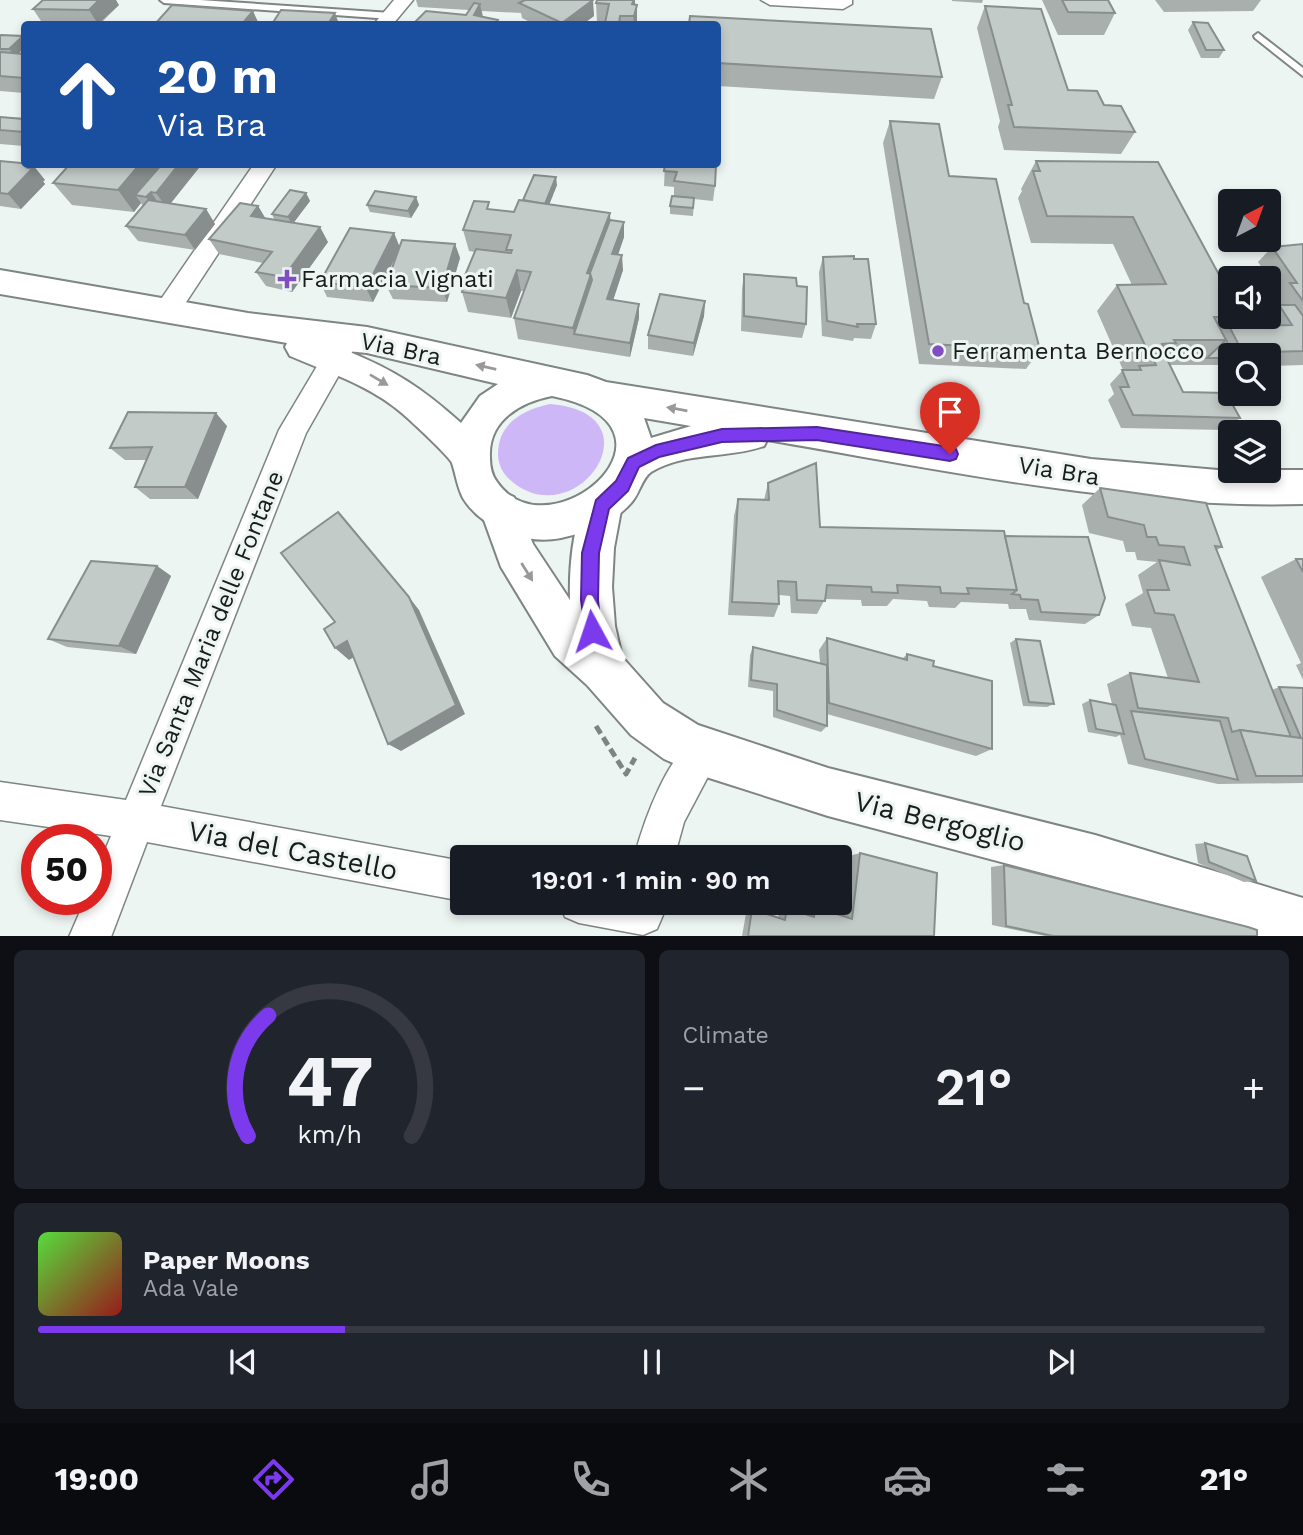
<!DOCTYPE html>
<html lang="en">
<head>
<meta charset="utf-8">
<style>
  :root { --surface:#171b24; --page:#20242c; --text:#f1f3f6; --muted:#9ea1a6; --line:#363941; --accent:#7c3aed }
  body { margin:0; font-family:"Work Sans",sans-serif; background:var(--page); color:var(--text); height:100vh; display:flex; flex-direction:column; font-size:26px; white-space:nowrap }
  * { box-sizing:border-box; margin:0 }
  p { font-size:23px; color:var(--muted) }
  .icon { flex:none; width:38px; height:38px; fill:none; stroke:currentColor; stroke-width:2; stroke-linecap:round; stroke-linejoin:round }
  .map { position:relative; height:936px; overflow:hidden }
  .sheet { display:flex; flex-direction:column; gap:14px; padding:14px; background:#0d0f14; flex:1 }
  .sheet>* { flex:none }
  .guide { position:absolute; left:21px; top:21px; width:700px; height:147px; border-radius:7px; box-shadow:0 4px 10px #0003; background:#1a4fa0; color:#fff; overflow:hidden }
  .needle { width:46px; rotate:41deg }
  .controls { position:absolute; left:1218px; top:189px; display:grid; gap:14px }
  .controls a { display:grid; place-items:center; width:63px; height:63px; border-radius:7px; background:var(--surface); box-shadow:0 4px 10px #0003; font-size:35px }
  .speed { position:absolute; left:21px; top:824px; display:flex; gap:14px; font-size:35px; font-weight:700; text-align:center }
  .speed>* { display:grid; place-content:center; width:91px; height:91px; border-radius:50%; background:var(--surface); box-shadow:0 4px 10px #0003; line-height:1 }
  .speed .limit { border:10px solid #d22; background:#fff; color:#111 }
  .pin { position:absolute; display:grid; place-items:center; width:60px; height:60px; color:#fff; margin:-72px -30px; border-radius:50% 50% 50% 0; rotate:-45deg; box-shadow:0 0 7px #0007 }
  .pin .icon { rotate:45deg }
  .me { position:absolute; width:77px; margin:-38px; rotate:355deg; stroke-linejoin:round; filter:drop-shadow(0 0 5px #0008) }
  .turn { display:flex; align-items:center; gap:24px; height:147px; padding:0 21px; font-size:32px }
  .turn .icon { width:91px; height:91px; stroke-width:2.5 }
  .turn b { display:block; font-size:49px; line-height:60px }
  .big { font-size:52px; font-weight:600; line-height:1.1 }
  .sheet .tile { flex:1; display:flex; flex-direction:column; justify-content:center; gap:10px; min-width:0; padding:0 24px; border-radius:10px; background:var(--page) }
  .sheet .dial { align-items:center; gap:0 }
  .dial svg { height:182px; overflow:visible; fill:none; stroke:var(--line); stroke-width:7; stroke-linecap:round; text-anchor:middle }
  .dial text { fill:var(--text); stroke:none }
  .song { display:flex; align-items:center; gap:21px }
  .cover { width:84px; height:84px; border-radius:10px; background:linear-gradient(135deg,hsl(110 70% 55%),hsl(0 70% 35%)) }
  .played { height:7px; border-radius:4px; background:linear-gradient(90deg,var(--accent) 25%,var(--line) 25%) }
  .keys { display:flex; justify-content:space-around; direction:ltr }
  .heat { display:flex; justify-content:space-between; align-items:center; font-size:38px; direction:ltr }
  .sheet .tiles { flex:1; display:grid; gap:14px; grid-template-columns:1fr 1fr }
  .tile:last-child { grid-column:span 2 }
  .trip { position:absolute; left:450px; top:845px; width:402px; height:70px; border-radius:7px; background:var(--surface); box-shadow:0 4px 10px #0003; font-weight:600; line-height:70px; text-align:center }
  .tabs { display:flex; height:112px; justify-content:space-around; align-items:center; background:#090b0e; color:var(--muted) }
  .tabs .icon { width:49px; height:49px }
  .tabs .current { color:var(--accent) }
  .tabs b { font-size:32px; color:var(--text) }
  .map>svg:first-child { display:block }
</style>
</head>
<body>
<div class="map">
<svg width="1303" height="937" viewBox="0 0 1303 937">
  <rect width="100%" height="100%" fill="#edf5f3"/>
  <!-- green -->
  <path fill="#ceb7f6" d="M550 404C663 413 574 541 508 478 502 472 498 463 498 454 498 423 523 410 550 404Z"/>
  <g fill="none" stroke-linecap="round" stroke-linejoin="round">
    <defs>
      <g id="lane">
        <polygon points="160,0 200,0 391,13 395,16 391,19 164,3"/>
        <polygon points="1258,33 1303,68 1303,76 1255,38 1254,36"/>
      </g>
      <g id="street">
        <polygon points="394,0 413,0 393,24 374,24"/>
        <polygon points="761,0 852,0 852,4 843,9 770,5"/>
        <polygon points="254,164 277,164 175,319 166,322 157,319 153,312 157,305"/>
        <polygon points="347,328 356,331 360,338 306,433 161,806 462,861 462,901 147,842 111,937 69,937 85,900 96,900 96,872 111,836 0,820 0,782 126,800 279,430 338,331"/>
        <path d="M703 734 716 739 721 752 684 822 674 858H634C643 823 669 748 703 734Z"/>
        <polygon points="559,903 658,903 663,915 657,929 643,935 579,923 565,917"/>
      </g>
      <path id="secondary" d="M602 487 616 493 622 505 614 548 612 587 615 626 622 657 663 703 698 725 828 768 1095 835 1303 898V937H1255L1095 887 828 816 703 776 664 759 631 735 587 685 555 656 501 567 480 509 486 497 500 491 514 497 533 544 570 600C569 565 573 525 588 493Z"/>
      <path id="primary" d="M0 270 248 313 367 327 587 375 606 382 1091 459 1218 470H1303V504C1123 509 944 470 767 440L764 446C728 459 686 451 651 472 642 478 639 495 631 503 615 522 584 533 561 538 526 545 482 529 463 498 457 486 456 475 452 463 449 456 411 421 403 414 371 386 328 372 290 356L285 347 287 343 0 294ZM347 351 367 353 498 384 480 396 461 423C423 389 395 370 347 351ZM552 396C702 426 550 558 497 482 491 474 490 466 490 457 488 420 521 402 552 396ZM644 418 691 426 651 438Z"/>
    </defs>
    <!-- lane casing -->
    <use href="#lane" stroke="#7e8583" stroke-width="4"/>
    <!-- street casing -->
    <use href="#street" stroke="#7e8583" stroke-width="3"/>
    <!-- secondary casing -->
    <use href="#secondary" stroke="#7e8583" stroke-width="4"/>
    <!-- primary casing -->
    <use href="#primary" stroke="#7e8583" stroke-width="4"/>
    <!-- path -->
    <polyline stroke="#7f8483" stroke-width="5" stroke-dasharray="9 4.5" stroke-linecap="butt" points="596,726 626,774 635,758"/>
    <!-- lane -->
    <use href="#lane" fill="#fff" fill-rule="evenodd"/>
    <!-- street -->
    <use href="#street" fill="#fff" fill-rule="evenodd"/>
    <!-- secondary -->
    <use href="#secondary" fill="#fff" fill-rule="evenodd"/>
    <!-- primary -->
    <use href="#primary" fill="#fff" fill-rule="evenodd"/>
  </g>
  <!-- wall -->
  <g fill="#a8afad">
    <polygon points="416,0 592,0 594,16 583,24 534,24 522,18 521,13 482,11 483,17 466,15 469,10 418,7"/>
    <polygon points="597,0 635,0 635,5 637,5 637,24 591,24 597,23 596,3"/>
    <polygon points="952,0 983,0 982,3 952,1"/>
    <polygon points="1042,0 1108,0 1115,13 1104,35 1058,35"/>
    <polygon points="1155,0 1261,0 1253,11 1164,12"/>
    <polygon points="119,5 100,24 43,24 33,9"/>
    <polygon points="985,6 1068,90 1104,105 1135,132 1121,154 1004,150 998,127 1000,121 977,28"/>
    <polygon points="1193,22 1224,50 1219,58 1201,58 1188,30"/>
    <polygon points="718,24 942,77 934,99 718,86"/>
    <polygon points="0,36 24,38 24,48 19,53 24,54 24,93 0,91"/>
    <polygon points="0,117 24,119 24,146 0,144"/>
    <polygon points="890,121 949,176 1024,303 1040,350 1026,369 919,364 883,143"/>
    <polygon points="0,161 32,164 45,180 43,181 45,184 21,209 0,206"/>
    <polygon points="1036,161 1158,162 1247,326 1267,326 1263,320 1267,317 1269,317 1269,315 1279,305 1280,305 1275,298 1279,294 1258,262 1272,247 1303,244 1303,365 1269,366 1269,355 1230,355 1230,366 1228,366 1227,365 1170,365 1183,392 1240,418 1225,430 1121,428 1108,400 1114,394 1110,384 1123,370 1097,311 1117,285 1132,285 1113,244 1031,243 1018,198 1022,191 1021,189"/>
    <polygon points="202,164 170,204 206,209 215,224 195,250 138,241 126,226 143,206 141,203 134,212 72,205 53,183"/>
    <polygon points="665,164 715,186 713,201 694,199 693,216 670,214 670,206 674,196 674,187 664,186"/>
    <polygon points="557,185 549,204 610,213 610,220 624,237 618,255 623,270 613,300 639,304 639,318 630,357 518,339 514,318 524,291 521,291 511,318 468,312 462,292 464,285 463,280 475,252 469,251 463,230 491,210 514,212 523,200"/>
    <polygon points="306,193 310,201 294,222 328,242 292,292 266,286 256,272 263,263 219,254 209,239 258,206 265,218 274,219 272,214"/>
    <polygon points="416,197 419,205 411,218 370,212 367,205"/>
    <polygon points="394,233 400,248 455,244 460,258 447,302 393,299 386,285 399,251 373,302 327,297 320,282"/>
    <polygon points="823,257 876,324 871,339 854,338 853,341 822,336 819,272"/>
    <polygon points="744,274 797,286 806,324 802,338 741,331 742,289"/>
    <polygon points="705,301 704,316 693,356 648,349 648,335"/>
    <polygon points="227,426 198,499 150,499 135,487 146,460 125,460 110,448"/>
    <polygon points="768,483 820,527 1005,536 1099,615 1085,624 1029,620 1026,609 1009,609 1008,604 961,602 955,608 929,607 927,601 893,599 887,606 862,606 861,600 825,599 817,614 791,613 790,596 779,595 779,604 774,617 728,615 734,516 738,499 764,500"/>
    <polygon points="1100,488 1222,547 1217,550 1272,690 1279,687 1303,688 1303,783 1218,784 1128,764 1120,735 1116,737 1088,732 1082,704 1090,700 1112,704 1107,684 1130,673 1168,678 1151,628 1132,626 1125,604 1143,593 1138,575 1157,562 1137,560 1135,552 1126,552 1123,541 1089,533 1082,505"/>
    <polygon points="1296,559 1303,559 1303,680 1296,665 1301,663 1261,577"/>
    <polygon points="157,566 171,576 136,654 67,647 48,639"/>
    <polygon points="827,638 902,659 907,654 933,666 992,749 976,756 827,714 827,726 821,732 773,717 773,691 748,687 750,655 753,647 820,663 819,650"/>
    <polygon points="1016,639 1054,704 1047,707 1023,706 1010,643"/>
    <polygon points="1205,843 1256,881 1244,882 1198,863 1195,844"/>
    <polygon points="860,853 934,936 742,936 747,908 752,909 778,918 780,908 787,908 805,914 806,907 815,907 842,915 849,856"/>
    <polygon points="1004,865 1257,936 1045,936 992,925 991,867"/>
  </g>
  <!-- shaded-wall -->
  <g fill="#888e8d">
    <polygon points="99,0 116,0 119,5 98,24 89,10"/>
    <polygon points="593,0 594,16 583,24 562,24 562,23"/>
    <polygon points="634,0 635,0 635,12 637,5 637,24 634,24 632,4"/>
    <polygon points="480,4 483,19 474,15"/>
    <polygon points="253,11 259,24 242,24"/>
    <polygon points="335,13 339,24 328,24"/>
    <polygon points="23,36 24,38 24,48 15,57 9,49"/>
    <polygon points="32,164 45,180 43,181 45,184 21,209 8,194"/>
    <polygon points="140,164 173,164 151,192 161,207 157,212 146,197 135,195 141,203 134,212 118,190"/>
    <polygon points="179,164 202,164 167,208 156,193"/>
    <polygon points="556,177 557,185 546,213 545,205"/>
    <polygon points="306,193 310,201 292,225 288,217"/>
    <polygon points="416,197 419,205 411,218 408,211"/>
    <polygon points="258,206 267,221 251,216"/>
    <polygon points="206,209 215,224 195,250 185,235"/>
    <polygon points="610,213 611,235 574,334 573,328 587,273"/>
    <polygon points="624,222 624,237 613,269 612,254"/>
    <polygon points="320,227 328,242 292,292 284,277"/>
    <polygon points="394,233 400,248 373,302 366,288"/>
    <polygon points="455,244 460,258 447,302 442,288"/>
    <polygon points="622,255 623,270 609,313 607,299"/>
    <polygon points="517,270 521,291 511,318 506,298"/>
    <polygon points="705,301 704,316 693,356 694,343"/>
    <polygon points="639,304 639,318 630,357 630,343"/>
    <polygon points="216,413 227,426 198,499 185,487"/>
    <polygon points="157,566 171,576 136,654 119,646"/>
    <polygon points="409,597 419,610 465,714 401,751 388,744"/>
    <polygon points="347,641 361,653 349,660 335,648"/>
  </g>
  <!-- building -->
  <g fill="#c3cbc9" stroke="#888e8d" stroke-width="2">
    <polygon points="43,0 99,0 89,10 33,9"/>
    <polygon points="525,0 593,0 562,23 519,3"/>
    <polygon points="597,0 634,0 632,4 637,5 634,16 620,16 619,24 591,24 592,22 605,23 609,4 596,3"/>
    <polygon points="1062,0 1108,0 1115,13 1068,12"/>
    <polygon points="474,3 480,4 474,15 498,20 496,24 413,24 426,11 466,15"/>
    <polygon points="172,5 253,11 242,24 155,24"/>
    <polygon points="985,6 1041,9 1068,90 1097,91 1104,105 1121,106 1135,132 1014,127 1008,105 1012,105"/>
    <polygon points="281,10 335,13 328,24 272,24"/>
    <polygon points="690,16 931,29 942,77 718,63 718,24 689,24"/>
    <polygon points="1193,22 1208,23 1224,50 1206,50"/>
    <polygon points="1,35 23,36 9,49 0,49 0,36"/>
    <polygon points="0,52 24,54 24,78 0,76"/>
    <polygon points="0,117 24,119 24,132 0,130"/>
    <polygon points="890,121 939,124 949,176 996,179 1024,303 1028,304 1040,350 929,344"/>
    <polygon points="0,161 32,164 28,168 32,169 8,194 0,193"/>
    <polygon points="1036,161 1158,162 1230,295 1230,317 1214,317 1226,340 1174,340 1176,343 1162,344 1167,354 1149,354 1117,285 1166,284 1133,217 1047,216 1033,171 1040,171"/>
    <polygon points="70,164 140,164 118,190 53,183"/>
    <polygon points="162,164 179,164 156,193 151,192 146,197 135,195"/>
    <polygon points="665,164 716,164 715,186 674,181 677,172 664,171"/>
    <polygon points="534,175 556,177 545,204 523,200"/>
    <polygon points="290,190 306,193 288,217 272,214"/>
    <polygon points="375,191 416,197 408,211 367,205"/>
    <polygon points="672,196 694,198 693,208 670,206"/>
    <polygon points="148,200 206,209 185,235 126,226"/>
    <polygon points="519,200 610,213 587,273 591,274 573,328 514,318 531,272 517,270 506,298 462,292 466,280 463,280 476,249 511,253 512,250 506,250 511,235 463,230 474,201 489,202 487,209 514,212"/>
    <polygon points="240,203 258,206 251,216 320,227 284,277 256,272 272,252 209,239"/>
    <polygon points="610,220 624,222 612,254 622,255 607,299 639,304 630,343 574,334 592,280 590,273"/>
    <polygon points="350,228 394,233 366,288 320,282"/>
    <polygon points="402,240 455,244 442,288 386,285"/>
    <polygon points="1303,244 1303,301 1290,283 1297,283 1272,247"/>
    <polygon points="854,256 854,259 868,259 876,324 857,324 858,327 827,321 823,257"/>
    <polygon points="744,274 796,278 797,286 807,287 806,324 744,316"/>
    <polygon points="660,294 705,301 694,343 648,335"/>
    <polygon points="1279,305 1295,305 1303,316 1303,351 1243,353 1230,328 1242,317 1247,326 1292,325"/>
    <polygon points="1226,340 1233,355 1230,355 1230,358 1207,358"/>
    <polygon points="1151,355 1165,355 1183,392 1226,393 1240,418 1133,415 1120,387 1129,387 1122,370 1141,370 1139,366 1156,365"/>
    <polygon points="128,412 216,413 185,487 135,487 152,447 110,448"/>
    <polygon points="816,463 820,527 1004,531 1017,590 967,588 969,594 941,593 940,587 897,585 898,593 872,592 871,587 827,585 825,601 797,600 796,582 778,581 779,604 732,602 738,499 769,500 768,483"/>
    <polygon points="1100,488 1206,503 1222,547 1215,546 1291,737 1240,730 1232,732 1228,718 1138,708 1130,673 1199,682 1174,615 1155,613 1147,590 1169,590 1159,560 1190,565 1184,547 1159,545 1156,537 1147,537 1144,525 1108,517"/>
    <polygon points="338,512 409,597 456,705 388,744 347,641 335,648 324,629 335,622 281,553"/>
    <polygon points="1005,536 1088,537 1105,598 1099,615 1041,612 1038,600 1021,599 1020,595 1012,594 1017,590"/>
    <polygon points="1296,559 1303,559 1303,572"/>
    <polygon points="91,561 157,566 119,646 48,639"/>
    <polygon points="827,638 907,660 907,654 934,661 933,666 992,681 992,749 829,703"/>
    <polygon points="1016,639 1040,641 1054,704 1029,702"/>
    <polygon points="753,647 827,665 827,726 777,710 777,684 751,680"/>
    <polygon points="1279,687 1303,688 1303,776 1256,776 1240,730 1301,738"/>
    <polygon points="1090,700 1116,705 1124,734 1096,729"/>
    <polygon points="1131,711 1220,721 1238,780 1145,759"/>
    <polygon points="1205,843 1247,856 1256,881 1209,862"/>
    <polygon points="860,853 937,873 934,936 748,936 752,909 785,920 787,908 814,917 815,907 852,919"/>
    <polygon points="1004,865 1248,927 1257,930 1257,936 1053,936 1006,926"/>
  </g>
  <!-- one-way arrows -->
  <defs><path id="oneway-solid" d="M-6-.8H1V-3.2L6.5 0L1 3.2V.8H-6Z" transform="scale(1.75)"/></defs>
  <g fill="#989998">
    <use href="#oneway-solid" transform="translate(486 367) rotate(-167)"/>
    <use href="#oneway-solid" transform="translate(379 380) rotate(31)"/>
    <use href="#oneway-solid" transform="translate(677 409) rotate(-170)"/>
    <use href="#oneway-solid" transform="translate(527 572) rotate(58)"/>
  </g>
  <!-- route -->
  <polygon fill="#7c3aed" stroke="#51269a" stroke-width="2" points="817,427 950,447 956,449 958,454 956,459 950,461 817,440 722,442 659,457 639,467 628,491 609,509 599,553 598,600 601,631 599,637 592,640 586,637 581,600 582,553 596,500 616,481 628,458 656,445 722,429"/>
  <!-- markers -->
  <g fill="#824cc3" stroke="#edf5f3" stroke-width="2.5">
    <path d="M283.5 268.5h7v7h7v7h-7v7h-7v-7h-7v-7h7z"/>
    <circle cx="938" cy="351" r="7"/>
  </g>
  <g text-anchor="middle" stroke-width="6" stroke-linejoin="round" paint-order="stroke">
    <!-- poi labels -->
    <g font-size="24" fill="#191c1b" stroke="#edf5f3" text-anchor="start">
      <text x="301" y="287">Farmacia Vignati</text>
      <text x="952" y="359">Ferramenta Bernocco</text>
    </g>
    <!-- street labels -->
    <g font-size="24" fill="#191c1b" stroke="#edf5f3">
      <text transform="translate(401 349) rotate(12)" y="8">Via Bra</text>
      <text transform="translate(1059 471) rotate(9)" y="8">Via Bra</text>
      <text transform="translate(211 634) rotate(-68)" y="8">Via Santa Maria delle Fontane</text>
    </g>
    <!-- near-street labels -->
    <g font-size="28" fill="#191c1b" stroke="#edf5f3">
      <text transform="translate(940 821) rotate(14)" y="10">Via Bergoglio</text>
      <text transform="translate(293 850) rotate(11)" y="10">Via del Castello</text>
    </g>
  </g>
</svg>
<div class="controls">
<a><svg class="needle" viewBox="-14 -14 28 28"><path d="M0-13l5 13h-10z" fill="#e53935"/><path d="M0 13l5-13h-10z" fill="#9ea1a6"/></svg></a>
<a><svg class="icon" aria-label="sound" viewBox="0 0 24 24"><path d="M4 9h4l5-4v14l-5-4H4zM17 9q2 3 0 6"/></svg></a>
<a><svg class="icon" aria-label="search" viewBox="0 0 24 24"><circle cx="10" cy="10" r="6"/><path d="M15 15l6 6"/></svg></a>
<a><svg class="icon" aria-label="layers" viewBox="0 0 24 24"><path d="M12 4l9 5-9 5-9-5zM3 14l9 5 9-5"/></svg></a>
</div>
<div class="speed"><div class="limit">50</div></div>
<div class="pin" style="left:950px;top:454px;background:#d93025"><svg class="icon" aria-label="arrive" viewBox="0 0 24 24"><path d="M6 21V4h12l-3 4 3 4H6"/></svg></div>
<svg class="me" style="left:592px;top:631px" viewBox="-20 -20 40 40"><path d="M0-17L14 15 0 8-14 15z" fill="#7c3aed" stroke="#fff" stroke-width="4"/></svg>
<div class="trip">19:01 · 1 min · 90 m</div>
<div class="guide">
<div class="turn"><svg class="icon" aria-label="ahead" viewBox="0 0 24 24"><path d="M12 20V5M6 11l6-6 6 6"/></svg><div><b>20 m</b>Via Bra</div></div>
</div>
</div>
<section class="sheet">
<div class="tiles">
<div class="tile dial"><svg viewBox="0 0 100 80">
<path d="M14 69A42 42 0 1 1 86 69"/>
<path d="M14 69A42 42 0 0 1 23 16" stroke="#7c3aed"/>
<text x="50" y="56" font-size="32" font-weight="700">47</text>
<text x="50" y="72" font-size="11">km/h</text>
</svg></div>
<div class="tile"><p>Climate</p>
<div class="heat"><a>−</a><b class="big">21°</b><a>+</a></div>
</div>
<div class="tile">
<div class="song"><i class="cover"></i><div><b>Paper Moons</b><p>Ada Vale</p></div></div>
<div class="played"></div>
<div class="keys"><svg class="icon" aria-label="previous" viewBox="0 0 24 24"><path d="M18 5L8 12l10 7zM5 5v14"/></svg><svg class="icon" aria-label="pause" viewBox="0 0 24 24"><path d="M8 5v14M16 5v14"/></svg><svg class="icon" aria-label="next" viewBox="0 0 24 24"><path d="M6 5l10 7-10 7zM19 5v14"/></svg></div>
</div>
</div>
</section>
<nav class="tabs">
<b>19:00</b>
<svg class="icon current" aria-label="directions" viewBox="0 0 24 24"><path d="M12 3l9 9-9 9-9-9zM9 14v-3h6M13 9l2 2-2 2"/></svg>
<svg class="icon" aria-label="music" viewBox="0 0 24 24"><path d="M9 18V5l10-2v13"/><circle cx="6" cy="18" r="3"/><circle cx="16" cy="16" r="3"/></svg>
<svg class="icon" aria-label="phone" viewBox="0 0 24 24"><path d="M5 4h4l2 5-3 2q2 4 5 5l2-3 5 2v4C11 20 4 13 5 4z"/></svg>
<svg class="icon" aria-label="climate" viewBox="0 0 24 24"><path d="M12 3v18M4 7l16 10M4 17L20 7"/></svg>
<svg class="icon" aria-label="car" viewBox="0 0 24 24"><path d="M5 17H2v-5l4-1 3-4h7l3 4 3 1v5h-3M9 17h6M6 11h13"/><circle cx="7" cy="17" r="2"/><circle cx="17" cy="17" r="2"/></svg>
<svg class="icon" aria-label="filters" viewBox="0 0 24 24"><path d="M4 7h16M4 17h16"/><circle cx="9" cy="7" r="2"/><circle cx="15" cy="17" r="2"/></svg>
<b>21°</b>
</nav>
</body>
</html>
